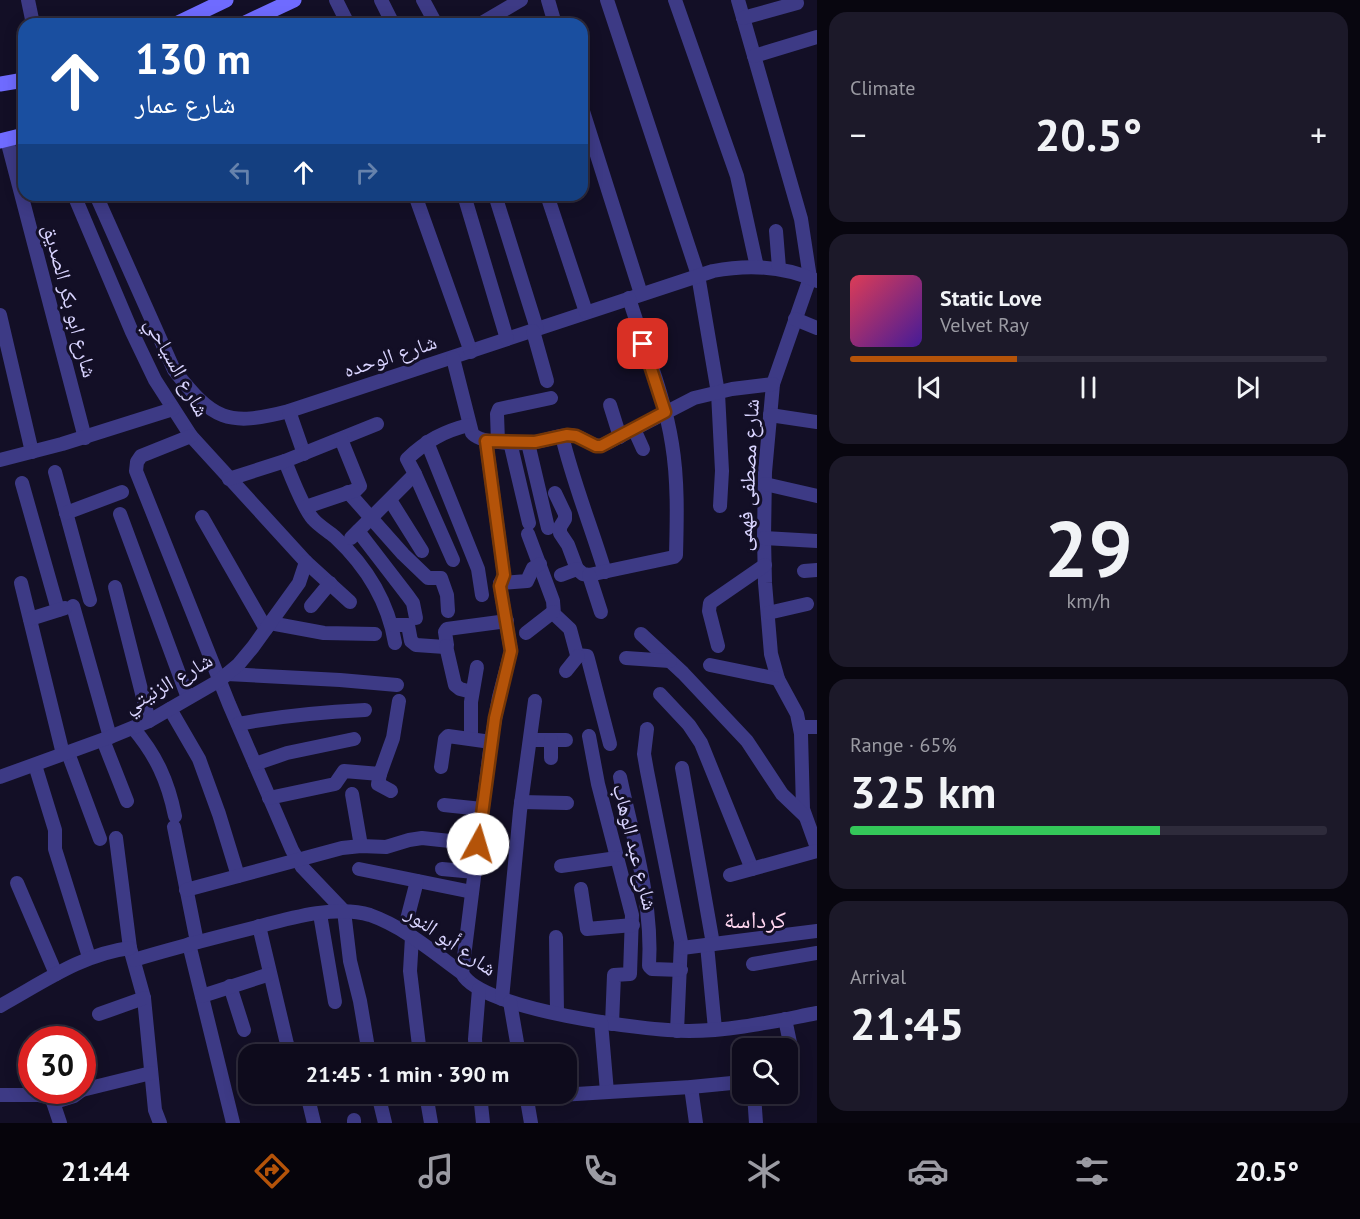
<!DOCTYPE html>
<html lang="en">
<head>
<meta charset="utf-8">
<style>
  :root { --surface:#0e0b1c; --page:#1c1929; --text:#f1f3f6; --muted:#9b9ba3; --line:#2e2b3b; --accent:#b45309 }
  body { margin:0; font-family:"PT Sans","Noto Naskh Arabic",sans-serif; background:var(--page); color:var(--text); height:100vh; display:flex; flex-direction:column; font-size:22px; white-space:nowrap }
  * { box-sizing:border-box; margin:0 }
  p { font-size:20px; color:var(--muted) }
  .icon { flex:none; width:33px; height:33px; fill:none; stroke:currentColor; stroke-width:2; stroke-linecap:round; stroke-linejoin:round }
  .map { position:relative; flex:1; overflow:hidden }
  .drawer { display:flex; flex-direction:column; gap:12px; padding:12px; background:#08060f; width:543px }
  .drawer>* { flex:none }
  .banner { position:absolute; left:18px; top:18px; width:570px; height:183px; border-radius:18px; box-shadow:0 3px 15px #0003,0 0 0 2px var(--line); background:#1a4fa0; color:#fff; overflow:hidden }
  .controls { position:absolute; left:732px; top:1038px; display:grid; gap:12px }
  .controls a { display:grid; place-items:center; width:66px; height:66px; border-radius:12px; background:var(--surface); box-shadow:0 3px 15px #0003,0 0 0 2px var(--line); font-size:30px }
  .speed { position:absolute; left:18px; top:1026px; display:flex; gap:12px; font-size:30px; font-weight:700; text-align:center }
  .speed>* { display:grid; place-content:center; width:78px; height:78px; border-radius:50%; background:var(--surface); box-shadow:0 3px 15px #0003,0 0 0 2px var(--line); line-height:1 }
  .speed .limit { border:9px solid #d22; background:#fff; color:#111 }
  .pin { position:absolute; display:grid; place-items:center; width:51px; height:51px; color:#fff; margin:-26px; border-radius:12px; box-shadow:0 3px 9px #0006 }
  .me { position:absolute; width:66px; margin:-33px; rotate:6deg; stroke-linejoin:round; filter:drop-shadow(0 0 4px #0008) }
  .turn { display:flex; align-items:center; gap:21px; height:126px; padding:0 18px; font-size:27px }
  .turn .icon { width:78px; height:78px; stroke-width:2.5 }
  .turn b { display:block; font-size:42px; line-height:51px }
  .lanes { display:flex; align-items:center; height:57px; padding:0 18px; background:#0003; justify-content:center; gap:30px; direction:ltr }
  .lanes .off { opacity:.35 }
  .big { font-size:45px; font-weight:700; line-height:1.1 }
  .drawer .card { flex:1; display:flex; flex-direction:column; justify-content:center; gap:9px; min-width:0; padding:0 21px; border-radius:18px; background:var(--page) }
  .drawer .dial { align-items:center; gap:0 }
  .dial b { font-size:78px; line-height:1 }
  .song { display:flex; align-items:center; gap:18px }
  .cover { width:72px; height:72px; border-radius:9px; background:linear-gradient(135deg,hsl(350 70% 55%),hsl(260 70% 35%)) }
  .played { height:6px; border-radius:3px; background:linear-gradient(90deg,var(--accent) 35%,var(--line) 35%) }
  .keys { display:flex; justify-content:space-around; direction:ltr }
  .heat { display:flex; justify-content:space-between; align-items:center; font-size:33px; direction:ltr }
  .charge { height:9px; border-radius:4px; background:linear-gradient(90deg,#34c759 65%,var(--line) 0) }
  .trip { position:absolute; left:238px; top:1044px; width:339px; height:60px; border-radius:18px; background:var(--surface); box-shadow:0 3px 15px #0003,0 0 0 2px var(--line); font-weight:700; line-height:60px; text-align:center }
  .dock { display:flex; height:96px; justify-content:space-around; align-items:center; background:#06040b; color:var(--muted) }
  .dock .icon { width:42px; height:42px }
  .dock .active { color:var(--accent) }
  .dock b { font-size:27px; color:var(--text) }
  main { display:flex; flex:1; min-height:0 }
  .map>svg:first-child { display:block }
</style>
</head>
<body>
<main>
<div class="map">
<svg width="817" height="1123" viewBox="0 0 817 1123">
  <rect width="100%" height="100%" fill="#130f26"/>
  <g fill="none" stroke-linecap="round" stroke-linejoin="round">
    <!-- street -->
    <g stroke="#3d3a85" stroke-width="14">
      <polyline points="28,0 33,24"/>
      <polyline points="336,0 348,24"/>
      <polyline points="381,0 393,24"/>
      <polyline points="423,0 436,24"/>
      <polyline points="548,0 555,24"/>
      <polyline points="607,0 698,275 718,393 722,471 720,506"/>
      <polyline points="675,0 737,176 757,267"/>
      <polyline points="738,0 801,219 810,278 773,384 765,472 764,538 765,583 771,654 778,679 797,714 801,734 803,809 817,848"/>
      <polyline points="743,18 797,3"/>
      <polyline points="480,24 521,0"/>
      <polyline points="754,56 817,37"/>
      <polyline points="582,108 641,294"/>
      <polyline points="7,140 85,438"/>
      <polyline points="74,195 132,332 155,380 191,436 306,562 350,602"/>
      <path d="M96 195 174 370C213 420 227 427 289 411L713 271C749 264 784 266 817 281"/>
      <polyline points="415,195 471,352"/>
      <polyline points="464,195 507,339"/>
      <polyline points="495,195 537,329"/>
      <polyline points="547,195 586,312"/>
      <polyline points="776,231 779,268"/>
      <polyline points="0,315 32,452"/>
      <polyline points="795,319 817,328"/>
      <polyline points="533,331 547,381"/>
      <path d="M453 358 472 433C480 444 520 444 534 442 547 441 558 434 571 435 582 436 590 446 601 446L694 398 732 389 773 384"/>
      <polyline points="610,405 620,437"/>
      <polyline points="289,411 304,454"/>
      <polyline points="770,415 817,422"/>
      <polyline points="634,429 643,449"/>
      <polyline points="191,436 141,456 137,462 136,471 229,704 292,850 302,867 344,911"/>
      <path d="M562 436C573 482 591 526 605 572"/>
      <polyline points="427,442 478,569 482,595"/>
      <polyline points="498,442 497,414 499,409 551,398"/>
      <polyline points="510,442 529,523"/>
      <polyline points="528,443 548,528"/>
      <polyline points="0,460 62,444 173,409"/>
      <path d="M285 461C291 476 303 508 313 519 319 526 328 531 335 537 366 566 388 601 395 643"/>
      <polyline points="55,472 90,600"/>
      <polyline points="229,479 285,461 377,424"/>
      <polyline points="22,483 58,610"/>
      <polyline points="765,484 817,496"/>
      <polyline points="348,492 403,554 428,578 441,578 447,595 448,611"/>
      <polyline points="555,493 565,514 565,519 560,527 560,533 568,545 577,569"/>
      <polyline points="390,500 422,551"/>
      <polyline points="306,507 356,490 360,486 341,439"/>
      <polyline points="66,513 122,492"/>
      <polyline points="120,514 188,698"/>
      <polyline points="202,517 266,629"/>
      <polyline points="358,531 408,596 413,603 416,618"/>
      <polyline points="528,534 553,601 554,614 570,629 577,655 587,656 588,659 610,744"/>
      <polyline points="351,538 415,474"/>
      <polyline points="764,538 817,541"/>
      <path d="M453 560 415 474 407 459C426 441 444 431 469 425"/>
      <polyline points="804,571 817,570"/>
      <path d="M561 575 577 569 583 574 589 575 674 557 676 555C677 518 678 480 672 444 665 397 643 344 629 298"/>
      <polyline points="589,575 601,612"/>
      <polyline points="21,583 63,754"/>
      <polyline points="500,583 527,581 533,568 540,564"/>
      <polyline points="115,587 149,721"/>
      <polyline points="73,606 110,737"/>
      <polyline points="311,606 330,583"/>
      <polyline points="768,613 807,604"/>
      <polyline points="30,619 65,608"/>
      <polyline points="270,623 324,633 375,634"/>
      <polyline points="392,625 408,625 411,641 416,645 445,647 447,645 445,632 447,629 507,621"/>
      <polyline points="526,633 553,612"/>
      <polyline points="641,634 683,673 747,741 782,794 805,816"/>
      <polyline points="446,646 455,685 460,689 472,692"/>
      <polyline points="718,646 709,611 710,603 765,565"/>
      <polyline points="626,658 670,661"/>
      <polyline points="710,665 778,679"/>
      <polyline points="566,671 578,656"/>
      <polyline points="227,674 340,680 397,685"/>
      <polyline points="660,694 689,725 701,743 752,869"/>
      <polyline points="170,709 199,759 219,814 238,876"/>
      <path d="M238 724C280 716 322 712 365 710"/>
      <polyline points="800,727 817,727"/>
      <path d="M133 728C156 755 168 781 175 816"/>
      <polyline points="647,729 644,754 647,771 681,942 677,1031"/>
      <polyline points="589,736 598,784 632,915 630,974 614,975 612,1024"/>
      <polyline points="471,739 471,702 477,667"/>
      <polyline points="103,740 127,801"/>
      <polyline points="531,740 566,740"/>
      <polyline points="551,740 551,758"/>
      <polyline points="68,753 100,839"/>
      <polyline points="255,764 287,753 354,739"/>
      <polyline points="35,765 55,830 55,849 89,957"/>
      <polyline points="441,767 445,739 448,736 491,742"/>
      <polyline points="682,768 713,944"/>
      <polyline points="380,774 378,784 391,791"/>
      <polyline points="0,777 110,737 149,721 220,680 238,665 253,647 299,583 306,562"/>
      <path d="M620 777C633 838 653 902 649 966L652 969 681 970"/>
      <polyline points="352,794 361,846"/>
      <polyline points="269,798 335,784 344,771 380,774 393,738 399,701"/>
      <polyline points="521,802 567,803"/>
      <polyline points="444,805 482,809"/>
      <polyline points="174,827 197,942"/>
      <polyline points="116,838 130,948 144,998 155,1110 160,1123"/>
      <polyline points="561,866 617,858"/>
      <polyline points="359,869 472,892"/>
      <polyline points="442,869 475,872"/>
      <polyline points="730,875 817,851"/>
      <polyline points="17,883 56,974"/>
      <polyline points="581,889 587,929 633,925"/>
      <polyline points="186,890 342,848 361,846 386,847 409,840 422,838 478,844"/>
      <polyline points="344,911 350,961 360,1001 369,1054"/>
      <polyline points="320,914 335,1002"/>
      <polyline points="259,926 287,1044 292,1054"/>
      <polyline points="404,931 417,881"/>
      <polyline points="412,937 410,971 420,1054"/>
      <polyline points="556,937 557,1013"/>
      <polyline points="189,944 233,1123"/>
      <polyline points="707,945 715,1029"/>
      <polyline points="682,948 817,931"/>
      <path d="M134 960C173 948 213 938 253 928 287 919 336 904 370 915 404 927 433 952 462 973 479 1010 648 1031 689 1031 732 1031 775 1021 817 1013"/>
      <polyline points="753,964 817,953"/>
      <polyline points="462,973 491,742 499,697 511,651 500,586 504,575 486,441"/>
      <polyline points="230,986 244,1030"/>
      <polyline points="202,996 270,974"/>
      <polyline points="502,999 520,811 535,701"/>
      <polyline points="510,1002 519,1054"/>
      <path d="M0 1006C42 983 82 954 130 948"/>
      <polyline points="99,1014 144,998"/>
      <polyline points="785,1019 793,1057 792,1065 788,1068"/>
      <polyline points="601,1022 607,1092"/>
      <polyline points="476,1054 475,1039 479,989"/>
      <polyline points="691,1087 696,1123"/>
      <polyline points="82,1090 151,1073"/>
      <polyline points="307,1094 314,1123"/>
      <polyline points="378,1094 385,1123"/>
      <polyline points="426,1094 431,1123"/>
      <polyline points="480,1094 483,1123"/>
      <polyline points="526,1094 531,1123"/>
      <polyline points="754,1094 756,1123"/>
      <polyline points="0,1095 38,1095 61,1100 74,1096 82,1090"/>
      <polyline points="527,1097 691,1087 742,1082"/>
      <polyline points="52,1099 60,1123"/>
      <polyline points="354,1120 354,1123"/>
    </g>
    <!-- secondary -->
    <g stroke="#6f6bff" stroke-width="15">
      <polyline points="176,24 226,0"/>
      <polyline points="243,24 294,0"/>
      <polyline points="0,84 24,80"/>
      <polyline points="0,141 24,135"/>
    </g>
  </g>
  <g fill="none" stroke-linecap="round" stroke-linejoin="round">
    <defs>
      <polyline id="route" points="478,844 495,718 511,651 500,586 504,575 486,441 535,442 567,435 576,436 596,446 601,446 665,412 643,344"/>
    </defs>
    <!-- route casing -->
    <use href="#route" stroke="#753606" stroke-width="15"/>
    <!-- route -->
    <use href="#route" stroke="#b45309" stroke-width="10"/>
  </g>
  <g text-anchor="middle" stroke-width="6" stroke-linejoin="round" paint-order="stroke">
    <!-- street labels -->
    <g font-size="21" fill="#d9d4ff" stroke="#130f26">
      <text transform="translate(70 301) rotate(75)" y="7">شارع ابو بكر الصديق</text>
      <text transform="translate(390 356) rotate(-18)" y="7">شارع الوحده</text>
      <text transform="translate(177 367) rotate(61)" y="7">شارع السياحي</text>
      <text transform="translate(748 475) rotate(-87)" y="7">شارع مصطفى فهمى</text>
      <text transform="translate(168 683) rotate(-30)" y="7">شارع الزنيتي</text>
      <text transform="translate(635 847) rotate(76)" y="7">شارع عبد الوهاب</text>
      <text transform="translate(451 941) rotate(35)" y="7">شارع أبو النور</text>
    </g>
    <!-- quarter labels -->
    <g font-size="24" fill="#ffd6f0" stroke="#130f26">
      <text x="755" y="928">كرداسة</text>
    </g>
  </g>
</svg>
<div class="controls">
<a><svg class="icon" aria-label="search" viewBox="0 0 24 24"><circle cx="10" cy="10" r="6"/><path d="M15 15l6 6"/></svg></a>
</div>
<div class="speed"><div class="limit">30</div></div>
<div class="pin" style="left:643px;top:344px;background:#d93025"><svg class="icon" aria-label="arrive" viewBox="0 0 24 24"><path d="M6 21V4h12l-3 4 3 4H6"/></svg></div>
<svg class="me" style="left:478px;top:844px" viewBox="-20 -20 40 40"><circle r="19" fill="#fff"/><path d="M0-13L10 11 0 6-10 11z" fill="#b45309"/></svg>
<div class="trip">21:45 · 1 min · 390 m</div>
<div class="banner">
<div class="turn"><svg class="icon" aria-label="ahead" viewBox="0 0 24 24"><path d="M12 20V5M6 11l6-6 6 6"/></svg><div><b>130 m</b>شارع عمار</div></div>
<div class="lanes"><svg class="icon off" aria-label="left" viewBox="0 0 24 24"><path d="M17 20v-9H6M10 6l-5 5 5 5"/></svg><svg class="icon" aria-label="ahead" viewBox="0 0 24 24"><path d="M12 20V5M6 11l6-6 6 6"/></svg><svg class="icon off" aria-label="right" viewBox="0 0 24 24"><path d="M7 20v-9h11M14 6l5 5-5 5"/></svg></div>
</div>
</div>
<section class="drawer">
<div class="card"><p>Climate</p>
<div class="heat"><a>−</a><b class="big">20.5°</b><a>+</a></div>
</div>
<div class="card">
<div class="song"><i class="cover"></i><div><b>Static Love</b><p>Velvet Ray</p></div></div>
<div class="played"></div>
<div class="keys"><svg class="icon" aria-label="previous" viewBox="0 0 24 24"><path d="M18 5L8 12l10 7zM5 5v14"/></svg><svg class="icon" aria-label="pause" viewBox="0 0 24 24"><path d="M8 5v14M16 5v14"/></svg><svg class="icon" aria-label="next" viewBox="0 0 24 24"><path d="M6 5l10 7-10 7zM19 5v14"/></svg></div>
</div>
<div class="card dial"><b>29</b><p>km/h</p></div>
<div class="card"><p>Range · 65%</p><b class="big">325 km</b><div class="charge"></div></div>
<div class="card"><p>Arrival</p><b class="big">21:45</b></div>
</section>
</main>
<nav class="dock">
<b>21:44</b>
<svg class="icon active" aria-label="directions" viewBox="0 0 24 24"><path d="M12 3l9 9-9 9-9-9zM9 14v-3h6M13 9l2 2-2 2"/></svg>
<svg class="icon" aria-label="music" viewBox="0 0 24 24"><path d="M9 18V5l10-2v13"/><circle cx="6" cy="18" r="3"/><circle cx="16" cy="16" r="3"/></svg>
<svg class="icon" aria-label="phone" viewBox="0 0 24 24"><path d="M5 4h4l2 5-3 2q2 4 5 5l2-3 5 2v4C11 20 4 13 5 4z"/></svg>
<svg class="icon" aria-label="climate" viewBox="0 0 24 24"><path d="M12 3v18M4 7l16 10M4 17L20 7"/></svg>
<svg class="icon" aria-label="car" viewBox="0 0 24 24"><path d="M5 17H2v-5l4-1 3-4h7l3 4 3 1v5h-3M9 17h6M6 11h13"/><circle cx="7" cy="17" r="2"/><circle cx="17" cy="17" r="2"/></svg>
<svg class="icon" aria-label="filters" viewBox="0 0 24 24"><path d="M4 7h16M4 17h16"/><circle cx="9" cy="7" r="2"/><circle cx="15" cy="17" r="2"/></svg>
<b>20.5°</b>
</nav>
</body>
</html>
